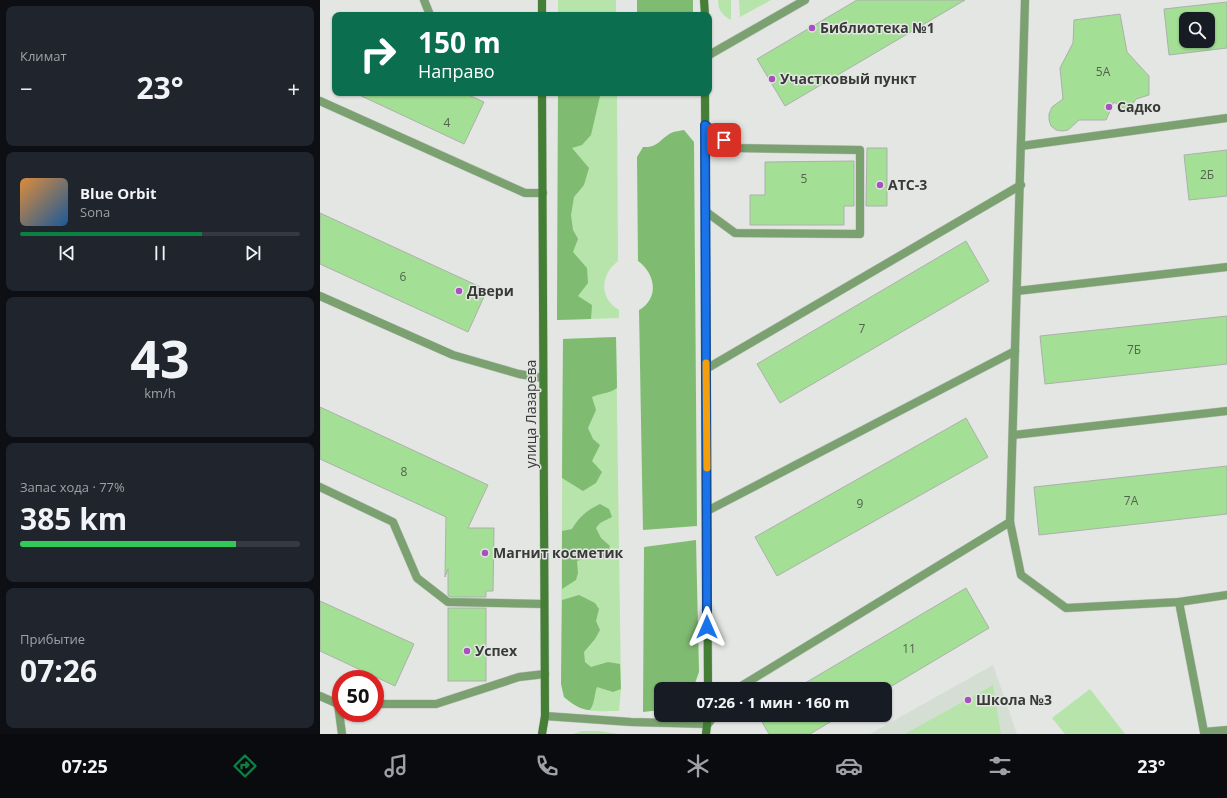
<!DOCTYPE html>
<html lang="ru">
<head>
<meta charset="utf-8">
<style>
  :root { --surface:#171b24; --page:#20242c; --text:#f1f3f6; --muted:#9ea1a6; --line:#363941; --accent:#0b8043 }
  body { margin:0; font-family:"Open Sans",sans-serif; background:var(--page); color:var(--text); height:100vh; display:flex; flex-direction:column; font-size:15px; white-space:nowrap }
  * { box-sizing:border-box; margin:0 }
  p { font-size:13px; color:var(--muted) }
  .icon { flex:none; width:22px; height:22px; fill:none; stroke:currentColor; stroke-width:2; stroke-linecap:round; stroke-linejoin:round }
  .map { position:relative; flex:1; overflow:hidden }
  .sheet { display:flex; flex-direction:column; gap:6px; padding:6px; background:#0d0f14; width:320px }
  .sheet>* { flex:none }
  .hud { position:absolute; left:12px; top:12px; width:380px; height:84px; border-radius:8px; box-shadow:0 1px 3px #0004; background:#0b6e4f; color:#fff; overflow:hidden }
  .fabs { position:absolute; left:859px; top:12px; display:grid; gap:8px }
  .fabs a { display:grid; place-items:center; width:36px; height:36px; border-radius:8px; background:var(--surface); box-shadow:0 1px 3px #0004; font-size:20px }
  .speed { position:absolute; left:12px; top:670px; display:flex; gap:8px; font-size:20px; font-weight:700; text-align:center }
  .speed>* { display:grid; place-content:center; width:52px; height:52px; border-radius:50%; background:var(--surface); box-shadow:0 1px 3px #0004; line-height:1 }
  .speed .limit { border:6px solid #d22; background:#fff; color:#111 }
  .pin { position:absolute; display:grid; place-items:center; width:34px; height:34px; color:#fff; margin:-17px; border-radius:8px; box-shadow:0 2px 6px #0006 }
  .me { position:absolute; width:44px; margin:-22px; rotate:0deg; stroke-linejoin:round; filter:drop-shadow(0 0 3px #0008) }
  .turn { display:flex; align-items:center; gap:14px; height:84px; padding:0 20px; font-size:18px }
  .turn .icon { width:52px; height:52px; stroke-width:2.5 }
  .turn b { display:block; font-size:28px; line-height:34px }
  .big { font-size:30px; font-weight:700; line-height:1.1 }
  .sheet .widget { flex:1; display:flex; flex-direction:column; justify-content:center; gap:6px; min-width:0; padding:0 14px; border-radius:8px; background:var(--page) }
  .sheet .dial { align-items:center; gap:0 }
  .dial b { font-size:52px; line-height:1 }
  .song { display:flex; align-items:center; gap:12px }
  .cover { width:48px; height:48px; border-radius:6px; background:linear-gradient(135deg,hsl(30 70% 55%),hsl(210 70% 35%)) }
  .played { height:4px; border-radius:2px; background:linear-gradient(90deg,var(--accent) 65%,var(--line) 65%) }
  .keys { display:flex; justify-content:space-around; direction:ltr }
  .heat { display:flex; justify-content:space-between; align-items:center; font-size:22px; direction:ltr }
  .charge { height:6px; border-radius:3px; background:linear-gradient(90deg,#34c759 77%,var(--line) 0) }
  .trip { position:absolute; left:334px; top:682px; width:238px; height:40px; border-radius:8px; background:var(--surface); box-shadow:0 1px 3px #0004; font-weight:700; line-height:40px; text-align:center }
  .menu { display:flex; height:64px; justify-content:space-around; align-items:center; background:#090b0e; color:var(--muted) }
  .menu .icon { width:28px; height:28px }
  .menu .active { color:var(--accent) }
  .menu b { font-size:18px; color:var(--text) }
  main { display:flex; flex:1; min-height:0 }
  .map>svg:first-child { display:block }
</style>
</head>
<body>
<main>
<section class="sheet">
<div class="widget"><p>Климат</p>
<div class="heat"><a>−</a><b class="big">23°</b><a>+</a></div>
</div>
<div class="widget">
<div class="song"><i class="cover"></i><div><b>Blue Orbit</b><p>Sona</p></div></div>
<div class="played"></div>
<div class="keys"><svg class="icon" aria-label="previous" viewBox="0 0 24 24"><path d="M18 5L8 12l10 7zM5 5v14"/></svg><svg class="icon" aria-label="pause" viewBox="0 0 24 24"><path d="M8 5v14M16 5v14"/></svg><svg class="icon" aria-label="next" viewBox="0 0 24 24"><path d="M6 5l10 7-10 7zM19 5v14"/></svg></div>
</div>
<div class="widget dial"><b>43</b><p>km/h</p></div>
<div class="widget"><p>Запас хода · 77%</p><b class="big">385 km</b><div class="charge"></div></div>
<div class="widget"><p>Прибытие</p><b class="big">07:26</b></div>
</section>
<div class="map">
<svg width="907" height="734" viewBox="0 0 907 734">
  <rect width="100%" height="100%" fill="#e3e6e2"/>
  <!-- built -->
  <polygon fill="#d5ded3" points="673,665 697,734 550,734"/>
  <!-- green -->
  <g fill="#b6e4ab">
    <rect x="238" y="0" width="58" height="15"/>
    <path d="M398 0H411V20C402 15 398 10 398 0Z"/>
    <polygon points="419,0 451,0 420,17"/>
    <path d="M238 93H297L298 261C281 274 278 298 299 310V318L237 320Z"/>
    <path d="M296 337 301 689 299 711C274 711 265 714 244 697L241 684 243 339Z"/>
    <polygon points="673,685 681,734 585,734"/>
    <polygon points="770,689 805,734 745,734 732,718"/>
    <polygon points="262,731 278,731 299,734 253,734"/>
  </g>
  <!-- forest -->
  <g fill="#80bb72">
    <rect x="317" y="0" width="56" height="15"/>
    <polygon points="238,93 279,93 280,96 271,135 262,145 252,148 269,168 264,185 254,197 251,215 253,230 258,239 253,252 267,268 268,283 258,296 272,305 271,319 237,320"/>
    <path d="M364 130 374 142 377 526 323 530 319 310C340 298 335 273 318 261L317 157 323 147C338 148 340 139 351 133 355 131 360 131 364 130Z"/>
    <path d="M296 337 297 388C288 394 281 393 272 397L276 410 268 428 273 439 280 445 272 461 282 472 276 483 263 491 242 478 243 339Z"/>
    <path d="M280 504 289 509 292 517 280 523 276 528 281 538 290 546 285 559 279 553 257 561 258 573 256 580 242 589V531L252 529C259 517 267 510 280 504Z"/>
    <polygon points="376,540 379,672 373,689 341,689 341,710 323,712 324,547"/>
    <path d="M259 595 275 603 279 609 276 621 280 630 275 639 264 652 265 662 271 667 288 662 300 664 301 689 293 692 277 687C274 695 275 703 270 710 260 710 251 703 244 697L241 684 242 600Z"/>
  </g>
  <!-- building -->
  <g fill="#a3df94" stroke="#adb0ac" fill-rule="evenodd">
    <polygon points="537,0 645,0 465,106 437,59"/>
    <path d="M907 2V48L849 55 844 9ZM866 19H888V41H866Z"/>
    <polygon points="800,14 807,52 829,76 829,95 816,99 808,111 794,102 786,120 759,120 748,130 742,131 736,130 731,126 729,120 729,114 732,107 743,99 740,68 753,43 754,20"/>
    <polygon points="35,93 144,93 164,102 144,144"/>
    <polygon points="547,148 567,148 567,206 546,206"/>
    <polygon points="907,150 907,196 869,200 864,155"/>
    <polygon points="534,161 534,206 524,206 524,225 430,225 430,195 445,195 445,162"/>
    <polygon points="0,213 167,290 148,332 0,264"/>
    <polygon points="646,241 669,281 460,403 437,364"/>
    <polygon points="907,316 907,364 725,384 720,336"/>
    <polygon points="0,407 168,485 148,528 174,528 173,591 166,591 166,597 130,597 128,595 128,569 125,577 126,517 0,459"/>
    <polygon points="646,418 668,457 457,576 435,537"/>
    <polygon points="907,466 907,514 719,535 714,487"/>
    <polygon points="646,588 669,628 565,690 475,689"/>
    <polygon points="0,601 94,644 75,686 0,651"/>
    <rect x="128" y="608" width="38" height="73"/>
    <polygon points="438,715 522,715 490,734 449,734"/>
  </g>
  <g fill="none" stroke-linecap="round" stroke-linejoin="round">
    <defs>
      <g id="lane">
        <polyline points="104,0 110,15"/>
        <polyline points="389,55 485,0"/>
        <polyline points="0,101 205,193 223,193"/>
        <polyline points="385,125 414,148 540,150 540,234 415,233 385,211"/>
        <polyline points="701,146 907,118"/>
        <polyline points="697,291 907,267"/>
        <polyline points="0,296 133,355 199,374 223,378"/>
        <polyline points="386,369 701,185"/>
        <polyline points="693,435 907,411"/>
        <polyline points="0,487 73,522 97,578 128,602 224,604"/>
        <polyline points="387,511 695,351"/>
        <polyline points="859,602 884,732 907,730"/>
        <polyline points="419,689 423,685 690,522"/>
        <polyline points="0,696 18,704 21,704"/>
        <polyline points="18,704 22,734"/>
        <polyline points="55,704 116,704 199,677 225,674"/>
        <polyline points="225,716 311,722 388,724 395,715"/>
      </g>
      <polyline id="street" points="705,0 690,522 701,575 746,608 859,602 907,595"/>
      <g id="secondary">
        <polyline points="222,0 222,15"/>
        <polyline points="384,0 385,15"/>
        <polyline points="222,93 225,716 222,734"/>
        <polyline points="385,93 388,689"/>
        <polyline points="386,734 388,715"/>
      </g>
    </defs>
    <!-- lane casing -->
    <use href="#lane" stroke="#c1c4c0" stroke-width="9"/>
    <!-- street casing -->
    <use href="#street" stroke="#c1c4c0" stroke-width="9"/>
    <!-- secondary casing -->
    <use href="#secondary" stroke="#c1c4c0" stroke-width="9"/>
    <!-- lane -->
    <use href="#lane" stroke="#7ba171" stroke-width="8"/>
    <!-- street -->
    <use href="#street" stroke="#7ba171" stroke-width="8"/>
    <!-- secondary -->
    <use href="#secondary" stroke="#457f36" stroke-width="8"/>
  </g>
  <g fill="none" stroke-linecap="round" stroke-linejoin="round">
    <defs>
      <polyline id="route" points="387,627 385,125 404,140"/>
    </defs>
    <!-- route casing -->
    <use href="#route" stroke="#114b97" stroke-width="10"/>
    <!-- route -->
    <use href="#route" stroke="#1a73e8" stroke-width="7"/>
    <!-- slow -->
    <polyline stroke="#f59e0b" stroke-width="7" points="386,363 387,468"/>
  </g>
  <!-- markers -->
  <g fill="#a851be" stroke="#e3e6e2" stroke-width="1.5">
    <circle cx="492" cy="28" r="4"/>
    <circle cx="452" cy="79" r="4"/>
    <circle cx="789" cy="107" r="4"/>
    <circle cx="560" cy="185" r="4"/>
    <circle cx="139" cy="291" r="4"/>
    <circle cx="165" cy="553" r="4"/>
    <circle cx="147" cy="651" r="4"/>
    <circle cx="648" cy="700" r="4"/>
  </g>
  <g text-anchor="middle" stroke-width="3" stroke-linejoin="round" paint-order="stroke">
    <!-- number labels -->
    <g font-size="12" fill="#53634f">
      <text x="783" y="76">5А</text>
      <text x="127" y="127">4</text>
      <text x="887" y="179">2Б</text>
      <text x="484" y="183">5</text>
      <text x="83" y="281">6</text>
      <text x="542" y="333">7</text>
      <text x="814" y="354">7Б</text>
      <text x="84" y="476">8</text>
      <text x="811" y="505">7А</text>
      <text x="540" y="508">9</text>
      <text x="589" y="653">11</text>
    </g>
    <!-- poi labels -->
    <g font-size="14" font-weight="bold" fill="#383a38" stroke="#e3e6e2" text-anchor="start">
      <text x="500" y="33">Библиотека №1</text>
      <text x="460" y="84">Участковый пункт</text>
      <text x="797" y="112">Садко</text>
      <text x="568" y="190">АТС-3</text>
      <text x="147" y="296">Двери</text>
      <text x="173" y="558">Магнит косметик</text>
      <text x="155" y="656">Успех</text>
      <text x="656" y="705">Школа №3</text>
    </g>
    <!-- street labels -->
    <g font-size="14" fill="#383a38" stroke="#e3e6e2">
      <text transform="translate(211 414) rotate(-90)" y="5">улица Лазарева</text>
    </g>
  </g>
</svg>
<div class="fabs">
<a><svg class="icon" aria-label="search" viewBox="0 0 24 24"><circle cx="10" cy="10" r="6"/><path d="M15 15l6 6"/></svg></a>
</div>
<div class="speed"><div class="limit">50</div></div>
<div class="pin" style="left:404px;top:140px;background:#d93025"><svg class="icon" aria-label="arrive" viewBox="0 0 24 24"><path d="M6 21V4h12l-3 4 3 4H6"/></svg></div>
<svg class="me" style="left:387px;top:627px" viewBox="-20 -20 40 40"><path d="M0-17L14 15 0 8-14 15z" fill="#1a73e8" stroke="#fff" stroke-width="4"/></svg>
<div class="trip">07:26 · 1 мин · 160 m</div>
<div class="hud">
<div class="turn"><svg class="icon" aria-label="right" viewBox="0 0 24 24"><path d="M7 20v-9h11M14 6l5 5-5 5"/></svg><div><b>150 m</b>Направо</div></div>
</div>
</div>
</main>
<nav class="menu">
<b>07:25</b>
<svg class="icon active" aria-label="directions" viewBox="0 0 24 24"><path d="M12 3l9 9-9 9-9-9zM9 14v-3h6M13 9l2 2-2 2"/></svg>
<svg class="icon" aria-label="music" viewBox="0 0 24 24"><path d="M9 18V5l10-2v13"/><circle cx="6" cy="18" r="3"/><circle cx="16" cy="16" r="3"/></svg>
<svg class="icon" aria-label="phone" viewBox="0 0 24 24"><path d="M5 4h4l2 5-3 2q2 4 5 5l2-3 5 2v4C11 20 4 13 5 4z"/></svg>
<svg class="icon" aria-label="climate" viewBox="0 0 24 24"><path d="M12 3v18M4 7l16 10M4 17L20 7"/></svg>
<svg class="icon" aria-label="car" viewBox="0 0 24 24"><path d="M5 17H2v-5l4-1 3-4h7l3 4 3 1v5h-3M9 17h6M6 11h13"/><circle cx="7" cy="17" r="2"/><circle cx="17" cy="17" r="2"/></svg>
<svg class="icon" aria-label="filters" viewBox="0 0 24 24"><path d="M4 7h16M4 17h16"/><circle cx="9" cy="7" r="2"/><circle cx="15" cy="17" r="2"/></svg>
<b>23°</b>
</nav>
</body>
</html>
